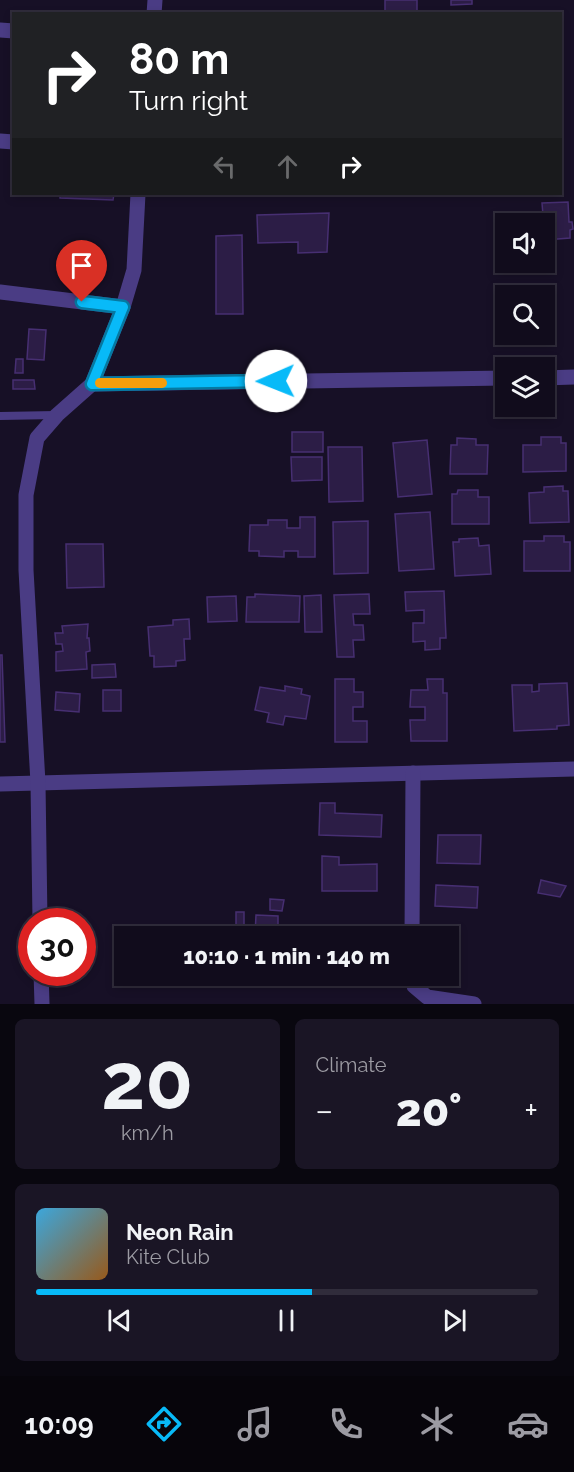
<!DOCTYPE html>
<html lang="en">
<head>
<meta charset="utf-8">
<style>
  :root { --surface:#110c1c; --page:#1a1525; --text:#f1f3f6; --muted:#9c9ba3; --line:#302c3b; --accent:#08baf8 }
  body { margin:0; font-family:Raleway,sans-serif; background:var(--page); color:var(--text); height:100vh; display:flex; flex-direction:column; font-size:22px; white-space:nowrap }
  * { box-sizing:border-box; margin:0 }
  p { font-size:20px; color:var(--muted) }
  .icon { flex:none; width:33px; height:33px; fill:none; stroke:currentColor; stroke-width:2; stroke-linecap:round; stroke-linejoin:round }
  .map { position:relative; height:1004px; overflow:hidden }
  .panel { display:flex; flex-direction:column; gap:15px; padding:15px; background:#09070f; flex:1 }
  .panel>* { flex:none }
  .top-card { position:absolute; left:12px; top:12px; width:550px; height:183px; border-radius:0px; box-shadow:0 3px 9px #0003,0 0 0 2px var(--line); background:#202124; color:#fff; overflow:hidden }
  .fabs { position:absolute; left:495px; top:213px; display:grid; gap:12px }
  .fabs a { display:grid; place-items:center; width:60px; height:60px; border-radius:0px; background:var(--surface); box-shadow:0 3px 9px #0003,0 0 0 2px var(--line); font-size:30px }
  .speed { position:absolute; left:18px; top:908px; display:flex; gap:12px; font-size:30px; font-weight:700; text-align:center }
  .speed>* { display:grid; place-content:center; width:78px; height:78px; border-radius:50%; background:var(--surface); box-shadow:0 3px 9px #0003,0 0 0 2px var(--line); line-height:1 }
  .speed .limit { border:9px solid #d22; background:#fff; color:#111 }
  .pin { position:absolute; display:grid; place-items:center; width:51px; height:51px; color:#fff; margin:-62px -26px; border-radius:50% 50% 50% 0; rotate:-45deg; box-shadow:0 0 6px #0007 }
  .pin .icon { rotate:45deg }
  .me { position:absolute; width:66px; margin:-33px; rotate:269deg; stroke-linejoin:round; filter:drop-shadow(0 0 4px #0008) }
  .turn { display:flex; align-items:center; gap:21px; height:126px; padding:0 18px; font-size:27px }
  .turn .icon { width:78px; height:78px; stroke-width:2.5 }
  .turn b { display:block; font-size:42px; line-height:51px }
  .lanes { display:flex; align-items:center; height:57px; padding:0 18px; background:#0003; justify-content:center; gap:30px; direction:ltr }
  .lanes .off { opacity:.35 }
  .big { font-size:45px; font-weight:800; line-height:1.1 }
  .panel .widget { flex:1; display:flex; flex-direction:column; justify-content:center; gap:9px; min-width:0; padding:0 21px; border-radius:9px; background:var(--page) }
  .panel .dial { align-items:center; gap:0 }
  .dial b { font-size:78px; line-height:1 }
  .song { display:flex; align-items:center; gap:18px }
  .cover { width:72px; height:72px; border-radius:9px; background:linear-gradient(135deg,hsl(200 70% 55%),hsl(30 70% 35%)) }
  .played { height:6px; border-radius:3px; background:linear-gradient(90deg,var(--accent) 55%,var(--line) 55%) }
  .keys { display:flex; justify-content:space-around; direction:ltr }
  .heat { display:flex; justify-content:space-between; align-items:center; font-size:33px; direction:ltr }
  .panel .tiles { flex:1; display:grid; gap:15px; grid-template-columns:1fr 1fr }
  .widget:last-child { grid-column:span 2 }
  .trip { position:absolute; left:114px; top:926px; width:345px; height:60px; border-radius:0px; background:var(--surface); box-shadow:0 3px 9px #0003,0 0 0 2px var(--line); font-weight:800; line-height:60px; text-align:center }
  .tab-bar { display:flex; height:96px; justify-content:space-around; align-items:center; background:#07050b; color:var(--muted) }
  .tab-bar .icon { width:42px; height:42px }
  .tab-bar .current { color:var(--accent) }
  .tab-bar b { font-size:27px; color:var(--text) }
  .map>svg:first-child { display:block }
</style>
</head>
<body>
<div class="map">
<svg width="574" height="1004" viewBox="0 0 574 1004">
  <rect width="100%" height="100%" fill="#171026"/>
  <!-- building -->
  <g fill="#2c1d46" stroke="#472f72" stroke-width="1.5">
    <rect x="385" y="0" width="32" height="14"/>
    <polygon points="451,0 472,0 472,4 451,5"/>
    <polygon points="60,194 114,194 113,200 60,198"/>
    <polygon points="568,202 569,222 572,222 573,229 570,230 570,238 545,240 542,203"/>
    <polygon points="329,213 327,252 298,253 298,242 258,243 257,215"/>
    <polygon points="242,235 243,314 216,314 216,236"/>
    <polygon points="77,250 101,252 100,268 76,267"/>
    <polygon points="29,329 46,330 44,360 27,359"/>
    <polygon points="16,359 23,359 23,373 15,373"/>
    <polygon points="13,380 34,380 35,389 13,389"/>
    <rect x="292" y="432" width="31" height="20"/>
    <polygon points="541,437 561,437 561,443 566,443 566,471 523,472 523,445 541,445"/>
    <polygon points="457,438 476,439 476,445 488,445 487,474 450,474 451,445 457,445"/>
    <polygon points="427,440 432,494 398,497 393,443"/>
    <polygon points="328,447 362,447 363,501 329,502"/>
    <polygon points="291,457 322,457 322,480 292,481"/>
    <polygon points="563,486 563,491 568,491 569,522 530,523 529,493 544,492 544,487"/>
    <polygon points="458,490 478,490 478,497 489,497 489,524 452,524 452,494 457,494"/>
    <polygon points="430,512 434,569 399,571 395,514"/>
    <polygon points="300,517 315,517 315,557 298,557 298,551 284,551 284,557 259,556 259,551 249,551 250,525 268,525 268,520 287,520 287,528 300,528"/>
    <polygon points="368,521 368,573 334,574 333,522"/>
    <polygon points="544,536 564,536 564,542 570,542 570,571 524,571 524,541 544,541"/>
    <polygon points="478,538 479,546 489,545 491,574 455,576 453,542 459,542 459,539"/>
    <polygon points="66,544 103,544 104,587 67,588"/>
    <polygon points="444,591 446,638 440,638 440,649 425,650 425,641 413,642 413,623 424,623 424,610 406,611 405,592"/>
    <polygon points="255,594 300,596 299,622 246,622 247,597 255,597"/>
    <polygon points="369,594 370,614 353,614 354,625 363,625 364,640 353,640 354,657 337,657 334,595"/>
    <polygon points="321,595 322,632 305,632 304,596"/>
    <polygon points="236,596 237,621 208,622 207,597"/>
    <polygon points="189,619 190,639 184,639 185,660 176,661 176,666 154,667 154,656 150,656 148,627 173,625 173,620"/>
    <polygon points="88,624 87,638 89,638 90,651 86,652 87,669 56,671 56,652 63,651 62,644 56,644 55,633 63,633 62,626"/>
    <polygon points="0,655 2,655 5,742 0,742"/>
    <polygon points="115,664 116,677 92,678 92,665"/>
    <polygon points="335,679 354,679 354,692 363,692 363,707 353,707 353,721 367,721 367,742 335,742"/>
    <polygon points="427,679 443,679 443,693 447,693 447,741 411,741 410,720 425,720 425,707 410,707 411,690 428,690"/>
    <polygon points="567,683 569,725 557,726 557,729 514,731 512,685 532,685 532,692 539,691 539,684"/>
    <polygon points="285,686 302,689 301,694 310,696 306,719 285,716 283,725 267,722 269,713 255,710 260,687 285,691"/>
    <rect x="103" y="690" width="18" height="21"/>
    <polygon points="56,692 80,694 79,712 55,710"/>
    <polygon points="320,803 335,803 335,813 382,815 381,837 319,835"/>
    <polygon points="438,835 481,835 480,864 437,863"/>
    <polygon points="322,856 339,857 339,865 377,864 377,891 322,891"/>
    <polygon points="541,880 566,886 560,897 538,893"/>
    <polygon points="436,885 478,887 477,908 435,906"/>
    <polygon points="270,899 284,900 282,911 270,910"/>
    <rect x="236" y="912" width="8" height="18"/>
    <polygon points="256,915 278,916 278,936 255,935"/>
  </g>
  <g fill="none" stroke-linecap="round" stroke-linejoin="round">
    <!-- lane -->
    <polyline stroke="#4a3c84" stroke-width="8" points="0,416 56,415"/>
    <!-- street -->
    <g stroke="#4a3c84" stroke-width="15">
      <polyline points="154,14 155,0"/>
      <polyline points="0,30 14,31"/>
      <polyline points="0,141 14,142"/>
      <polyline points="0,292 123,307"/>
      <polyline points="544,378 574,377"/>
      <polyline points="92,384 506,378"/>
      <polyline points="0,784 574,769"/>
      <polyline points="40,921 38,783 26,570 26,495 37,438 57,415 92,384 123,307 134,270 138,194"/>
      <polyline points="412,936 413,773"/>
      <polyline points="41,972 42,1004"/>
      <polyline points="413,975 414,986 427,997 474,1004"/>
    </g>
  </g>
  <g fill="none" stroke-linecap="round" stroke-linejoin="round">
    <defs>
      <polyline id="route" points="82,302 123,307 92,384 276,381"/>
    </defs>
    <!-- route casing -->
    <use href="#route" stroke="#0579a1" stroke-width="15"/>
    <!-- route -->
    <use href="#route" stroke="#08baf8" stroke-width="10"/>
    <!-- slow -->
    <polyline stroke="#f59e0b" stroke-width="10" points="100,383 162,383"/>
  </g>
</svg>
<div class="fabs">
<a><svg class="icon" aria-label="sound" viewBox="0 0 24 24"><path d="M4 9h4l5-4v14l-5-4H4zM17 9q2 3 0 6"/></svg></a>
<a><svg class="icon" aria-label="search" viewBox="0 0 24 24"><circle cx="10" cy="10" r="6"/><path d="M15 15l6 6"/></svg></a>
<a><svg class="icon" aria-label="layers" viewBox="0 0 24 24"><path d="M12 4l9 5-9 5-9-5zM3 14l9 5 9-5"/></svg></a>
</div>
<div class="speed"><div class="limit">30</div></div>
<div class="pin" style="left:82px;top:302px;background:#d93025"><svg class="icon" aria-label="arrive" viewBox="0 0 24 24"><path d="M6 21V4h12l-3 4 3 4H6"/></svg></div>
<svg class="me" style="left:276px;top:381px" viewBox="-20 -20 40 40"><circle r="19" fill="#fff"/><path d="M0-13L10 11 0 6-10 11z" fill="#08baf8"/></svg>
<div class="trip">10:10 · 1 min · 140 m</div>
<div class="top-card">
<div class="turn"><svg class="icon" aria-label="right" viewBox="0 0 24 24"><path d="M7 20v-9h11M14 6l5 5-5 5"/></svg><div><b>80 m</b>Turn right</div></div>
<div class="lanes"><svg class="icon off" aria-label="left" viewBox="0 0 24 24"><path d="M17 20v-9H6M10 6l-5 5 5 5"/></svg><svg class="icon off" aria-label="ahead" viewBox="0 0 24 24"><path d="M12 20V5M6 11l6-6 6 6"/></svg><svg class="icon" aria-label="right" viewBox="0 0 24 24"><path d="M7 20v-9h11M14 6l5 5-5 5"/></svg></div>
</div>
</div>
<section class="panel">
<div class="tiles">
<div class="widget dial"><b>20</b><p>km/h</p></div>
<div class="widget"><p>Climate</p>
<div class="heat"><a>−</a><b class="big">20°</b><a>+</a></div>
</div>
<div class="widget">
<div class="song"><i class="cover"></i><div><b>Neon Rain</b><p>Kite Club</p></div></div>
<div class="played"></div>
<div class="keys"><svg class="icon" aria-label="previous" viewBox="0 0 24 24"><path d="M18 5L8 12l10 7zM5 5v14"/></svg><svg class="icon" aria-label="pause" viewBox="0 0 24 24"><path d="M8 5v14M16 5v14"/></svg><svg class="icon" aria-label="next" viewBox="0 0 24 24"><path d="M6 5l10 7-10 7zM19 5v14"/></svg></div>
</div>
</div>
</section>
<nav class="tab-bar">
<b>10:09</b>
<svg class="icon current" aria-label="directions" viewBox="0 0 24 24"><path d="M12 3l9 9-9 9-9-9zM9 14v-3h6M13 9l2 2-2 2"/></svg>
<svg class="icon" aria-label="music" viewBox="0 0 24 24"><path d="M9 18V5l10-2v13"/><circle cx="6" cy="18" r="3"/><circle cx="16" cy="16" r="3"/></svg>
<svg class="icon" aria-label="phone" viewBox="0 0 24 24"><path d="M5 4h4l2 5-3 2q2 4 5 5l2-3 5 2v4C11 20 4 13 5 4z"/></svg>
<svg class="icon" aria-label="climate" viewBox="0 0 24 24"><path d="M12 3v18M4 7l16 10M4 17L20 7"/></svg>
<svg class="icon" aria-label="car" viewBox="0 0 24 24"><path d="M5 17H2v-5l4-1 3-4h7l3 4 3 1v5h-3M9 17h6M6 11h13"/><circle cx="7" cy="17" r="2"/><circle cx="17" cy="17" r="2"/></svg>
</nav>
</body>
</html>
